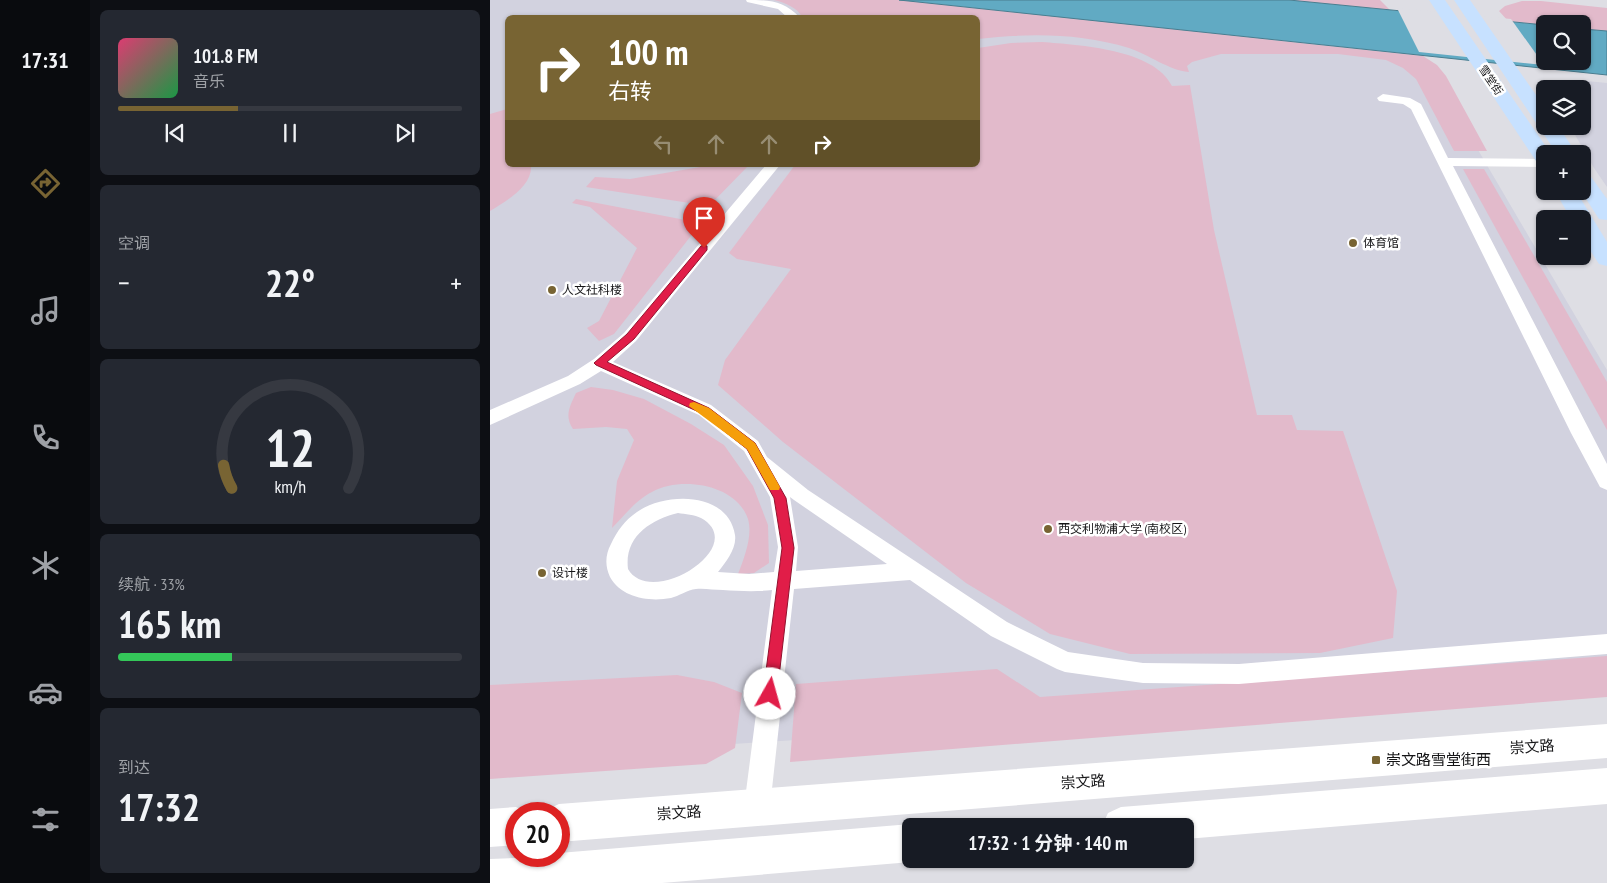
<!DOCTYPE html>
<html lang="zh">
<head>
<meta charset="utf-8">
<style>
  :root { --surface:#171b24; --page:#242831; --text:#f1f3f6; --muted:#9ea1a6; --line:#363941; --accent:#786433 }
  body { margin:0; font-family:"PT Sans Narrow","Noto Sans SC",sans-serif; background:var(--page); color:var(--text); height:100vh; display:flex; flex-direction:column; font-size:19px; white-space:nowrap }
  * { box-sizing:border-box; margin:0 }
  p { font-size:16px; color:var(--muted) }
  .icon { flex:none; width:28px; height:28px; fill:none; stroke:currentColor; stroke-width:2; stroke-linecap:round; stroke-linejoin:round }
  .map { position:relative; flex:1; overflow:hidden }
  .panel { display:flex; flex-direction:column; gap:10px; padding:10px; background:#0d0f14; width:400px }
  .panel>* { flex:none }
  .banner { position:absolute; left:15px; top:15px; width:475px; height:152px; border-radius:8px; box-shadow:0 1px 4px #0004; background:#786433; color:#fff; overflow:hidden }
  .controls { position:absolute; left:1046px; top:15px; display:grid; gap:10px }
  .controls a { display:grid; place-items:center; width:55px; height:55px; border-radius:8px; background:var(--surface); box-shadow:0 1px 4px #0004; font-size:25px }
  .speed { position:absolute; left:15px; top:802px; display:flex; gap:10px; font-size:25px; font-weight:700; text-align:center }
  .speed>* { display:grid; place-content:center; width:65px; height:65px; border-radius:50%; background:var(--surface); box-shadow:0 1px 4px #0004; line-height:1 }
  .speed .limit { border:8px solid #d22; background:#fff; color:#111 }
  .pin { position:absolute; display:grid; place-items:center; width:42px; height:42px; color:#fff; margin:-51px -21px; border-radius:50% 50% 50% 0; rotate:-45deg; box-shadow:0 0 5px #0007 }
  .pin .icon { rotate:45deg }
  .me { position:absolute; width:55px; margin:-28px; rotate:7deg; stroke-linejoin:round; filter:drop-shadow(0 0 4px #0008) }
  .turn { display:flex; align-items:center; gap:18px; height:105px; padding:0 20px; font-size:22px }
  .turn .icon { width:65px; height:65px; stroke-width:2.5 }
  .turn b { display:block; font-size:35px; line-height:42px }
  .lanes { display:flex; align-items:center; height:48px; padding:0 20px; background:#0003; justify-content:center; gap:25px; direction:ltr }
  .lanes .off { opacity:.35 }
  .big { font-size:38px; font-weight:700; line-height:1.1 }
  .panel .card { flex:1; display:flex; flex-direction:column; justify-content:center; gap:8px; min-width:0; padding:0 18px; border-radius:8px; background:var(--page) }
  .panel .dial { align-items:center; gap:0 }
  .dial svg { height:130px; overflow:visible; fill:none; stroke:var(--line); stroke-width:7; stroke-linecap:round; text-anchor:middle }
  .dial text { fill:var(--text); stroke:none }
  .song { display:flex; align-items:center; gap:15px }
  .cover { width:60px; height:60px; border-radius:8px; background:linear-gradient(135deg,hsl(340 70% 55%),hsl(140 70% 35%)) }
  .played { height:5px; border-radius:2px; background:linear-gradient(90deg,var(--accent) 35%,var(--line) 35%) }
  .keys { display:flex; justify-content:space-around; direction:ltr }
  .heat { display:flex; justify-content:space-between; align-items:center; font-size:28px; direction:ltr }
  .charge { height:8px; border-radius:4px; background:linear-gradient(90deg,#34c759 33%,var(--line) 0) }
  .trip { position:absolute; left:412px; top:818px; width:292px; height:50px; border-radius:8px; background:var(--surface); box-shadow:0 1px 4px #0004; font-weight:700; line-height:50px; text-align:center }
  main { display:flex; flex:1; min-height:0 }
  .menu { display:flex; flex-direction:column; width:90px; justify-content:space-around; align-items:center; background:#090b0e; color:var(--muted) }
  .menu .icon { width:35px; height:35px }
  .menu .current { color:var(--accent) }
  .menu b { font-size:22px; color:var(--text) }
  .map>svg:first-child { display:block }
</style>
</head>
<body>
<main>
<nav class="menu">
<b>17:31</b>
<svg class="icon current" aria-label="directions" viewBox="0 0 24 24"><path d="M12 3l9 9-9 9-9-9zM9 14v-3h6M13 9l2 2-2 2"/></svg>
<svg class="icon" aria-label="music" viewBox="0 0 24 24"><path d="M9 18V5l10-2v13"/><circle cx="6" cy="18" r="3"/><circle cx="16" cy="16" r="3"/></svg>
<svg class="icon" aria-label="phone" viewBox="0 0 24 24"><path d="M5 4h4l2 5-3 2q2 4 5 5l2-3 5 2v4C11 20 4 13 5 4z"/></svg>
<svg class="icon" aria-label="climate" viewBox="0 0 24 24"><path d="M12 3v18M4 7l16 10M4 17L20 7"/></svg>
<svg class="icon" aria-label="car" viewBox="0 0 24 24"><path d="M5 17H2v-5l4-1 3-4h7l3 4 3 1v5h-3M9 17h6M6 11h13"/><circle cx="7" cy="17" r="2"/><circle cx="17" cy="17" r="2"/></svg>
<svg class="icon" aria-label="filters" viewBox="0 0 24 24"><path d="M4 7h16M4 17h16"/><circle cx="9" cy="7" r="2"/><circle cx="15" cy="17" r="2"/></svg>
</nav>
<section class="panel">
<div class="card">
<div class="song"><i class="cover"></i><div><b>101.8 FM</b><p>音乐</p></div></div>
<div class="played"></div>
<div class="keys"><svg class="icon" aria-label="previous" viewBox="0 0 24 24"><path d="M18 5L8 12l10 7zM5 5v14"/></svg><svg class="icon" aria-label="pause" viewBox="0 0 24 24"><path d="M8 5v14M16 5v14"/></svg><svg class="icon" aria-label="next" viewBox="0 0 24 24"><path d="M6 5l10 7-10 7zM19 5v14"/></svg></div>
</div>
<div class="card"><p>空调</p>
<div class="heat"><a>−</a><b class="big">22°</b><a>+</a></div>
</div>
<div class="card dial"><svg viewBox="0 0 100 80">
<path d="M14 69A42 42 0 1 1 86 69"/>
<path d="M14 69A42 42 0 0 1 9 55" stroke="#786433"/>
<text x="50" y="56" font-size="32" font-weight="700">12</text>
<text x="50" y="72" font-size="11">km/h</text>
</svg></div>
<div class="card"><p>续航 · 33%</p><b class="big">165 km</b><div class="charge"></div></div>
<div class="card"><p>到达</p><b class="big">17:32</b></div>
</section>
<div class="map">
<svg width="1117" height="883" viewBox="0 0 1117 883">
  <rect width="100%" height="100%" fill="#dedee4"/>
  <!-- built -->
  <g fill="#d2d2df" fill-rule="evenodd">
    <path d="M0 0H409L933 56 1117 370V687L0 760ZM18 18H488V165H18Z"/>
    <polygon points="1087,80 1117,83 1117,187 1104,168 1080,126 1092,126 1092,89 1063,89 1061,85"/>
  </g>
  <!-- green -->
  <g fill="#e2bacb">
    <path d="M284 0H409L933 56 947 65 956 76 997 151H964L926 79 913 68 896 60 848 54H731L702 62 697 66 699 72C678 70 660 55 639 48 590 33 538 33 488 39V18L312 17C308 8 294 2 284 0Z"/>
    <polygon points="799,0 890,0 900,10"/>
    <polygon points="1032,1 1051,1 1117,8 1117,31 1093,29 1092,24 1055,25 1018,21 1009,11 1015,6"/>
    <path d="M552 42C589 45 664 49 682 86L700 85 724 230 767 415H802L807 430 853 431 907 591 903 638 830 653 640 654 560 634 476 583 293 442 228 385 235 360 301 269 247 259 239 253 305 165H488V48L521 43Z"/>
    <path d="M17 109 18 165H41C43 186 16 201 0 211V114Z"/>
    <polygon points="222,165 259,165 219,206 96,187 105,177 140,179"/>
    <polygon points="973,169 994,169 1117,382 1117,430"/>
    <polygon points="86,199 211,223 124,334 109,341 97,328 109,321 147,248 100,207 82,203"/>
    <path d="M101 387 123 390 154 399 201 424 234 445 263 486 278 525 279 563 264 573 248 574C254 558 263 536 258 519 246 484 191 476 162 492 147 499 134 516 122 528L127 481 144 440 137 429 116 427 83 429C74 416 80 406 86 393Z"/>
    <polygon points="1117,656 1117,697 300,762 306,684 507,669 550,697"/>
    <polygon points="187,675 224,682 252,693 245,748 216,764 0,779 0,685"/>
  </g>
  <!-- water -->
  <polygon fill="#61aac3" stroke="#4a7d8f" points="409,0 799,0 1055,25 1055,61 1092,61 1093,29 1117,31 1117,75"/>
  <!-- pier -->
  <polygon fill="#dedee4" points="907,8 1021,19 1054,65 929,52"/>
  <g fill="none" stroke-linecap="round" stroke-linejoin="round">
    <!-- service -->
    <g fill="#fff" fill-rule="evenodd">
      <path d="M256 0C279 0 294 0 310 18H298L288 9 257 2Z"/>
      <polygon points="893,94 920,98 931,104 958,158 1055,159 1055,167 963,166 1117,464 1117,490 1110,487 1081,433 921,109 913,104 889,101 887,98"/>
      <path d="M276 165H290L146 341 123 362 221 405 268 441 277 457 318 490 517 622 578 652 653 663 749 664 1117 634V654L749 684 653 683 575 672 567 669 501 636 420 580 304 589 280 807 276 816 267 820 258 816 254 807 282 590C265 592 249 591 233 590 224 590 214 588 206 589 197 590 189 596 181 598 159 602 132 598 120 577 115 566 115 555 121 544 127 531 135 520 147 512 175 492 238 491 245 535 247 548 236 562 228 572L259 574 284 572 288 547 280 497 254 451 209 415 111 371 90 384 0 425V410L78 376 104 359 134 333ZM300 497 304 500 397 564 306 571 308 547ZM188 513C195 514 205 515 211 518 261 546 161 609 138 569 134 537 160 520 188 513Z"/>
    </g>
    <!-- tertiary -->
    <g fill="#fff" fill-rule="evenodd">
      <polygon points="1117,724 1117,758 69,842 69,814 54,814 56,810 69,804"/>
      <polygon points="1117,768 1117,804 696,839 696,826 612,826 618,813 631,807"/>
      <polygon points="26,807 40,814 26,814 26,845 0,847 0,809"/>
      <polygon points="421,824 427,826 421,826 421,859 429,859 421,862 172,883 0,883 0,859 69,856 69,853"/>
    </g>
    <!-- secondary -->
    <g fill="#c7e1ff" fill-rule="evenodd">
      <polygon points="939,0 955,0 1061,154 1055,154 1055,166 1048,164"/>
      <polygon points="964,0 980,0 1055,108 1055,126 1068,126 1087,154 1067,154"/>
      <polygon points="1092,172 1099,174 1117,199 1117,220 1109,219 1091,191 1092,191"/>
      <polygon points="1065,191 1086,191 1117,242 1117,266 1109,264 1092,238 1092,219 1081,219"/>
    </g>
  </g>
  <!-- route -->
  <polygon fill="#e11d48" stroke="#92132f" points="214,245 217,246 217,250 144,339 117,362 219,408 265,443 296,498 304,548 287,694 285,699 280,701 275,699 273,694 292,548 284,498 257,449 211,413 106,365 104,363 137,334 211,246"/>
  <!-- slow -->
  <polygon fill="#f59e0b" points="204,402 219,408 265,443 290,487 289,490 280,490 257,449 199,406 200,403"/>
  <!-- markers -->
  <g fill="#786433" stroke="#fff" stroke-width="2">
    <circle cx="863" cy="243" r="5"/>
    <circle cx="62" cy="290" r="5"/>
    <circle cx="558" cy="529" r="5"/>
    <circle cx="52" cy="573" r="5"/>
    <rect x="881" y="755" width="10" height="10" rx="2.5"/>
  </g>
  <g text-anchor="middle" stroke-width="5" stroke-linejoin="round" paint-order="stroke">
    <!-- far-street labels -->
    <g font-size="11" fill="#151517" stroke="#fff">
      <text transform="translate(1001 80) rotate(56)" y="4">雪堂街</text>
    </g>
    <!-- poi labels -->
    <g font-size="12" fill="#151517" stroke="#fff" text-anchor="start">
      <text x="873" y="247">体育馆</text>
      <text x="72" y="294">人文社科楼</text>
      <text x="568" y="533">西交利物浦大学 (南校区)</text>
      <text x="62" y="577">设计楼</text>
    </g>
    <!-- near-street labels -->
    <g font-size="15" fill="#151517" stroke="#fff">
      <text transform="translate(1042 747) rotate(-4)" y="5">崇文路</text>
      <text transform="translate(593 782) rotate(-4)" y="5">崇文路</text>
      <text transform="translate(189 813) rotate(-4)" y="5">崇文路</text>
    </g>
    <!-- near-poi labels -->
    <g font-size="15" fill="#151517" stroke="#fff" text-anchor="start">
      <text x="896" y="765">崇文路雪堂街西</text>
    </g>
  </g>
</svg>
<div class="controls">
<a><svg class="icon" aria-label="search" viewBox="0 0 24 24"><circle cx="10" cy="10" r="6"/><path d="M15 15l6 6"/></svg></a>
<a><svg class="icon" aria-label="layers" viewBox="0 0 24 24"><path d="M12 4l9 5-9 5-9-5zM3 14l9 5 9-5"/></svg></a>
<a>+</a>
<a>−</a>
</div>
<div class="speed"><div class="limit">20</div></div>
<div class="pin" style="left:214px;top:248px;background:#d93025"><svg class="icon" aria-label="arrive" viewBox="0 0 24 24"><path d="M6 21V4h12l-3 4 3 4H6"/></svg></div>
<svg class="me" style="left:280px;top:694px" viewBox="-20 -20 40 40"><circle r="19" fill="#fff"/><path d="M0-13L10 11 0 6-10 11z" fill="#e11d48"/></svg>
<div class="trip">17:32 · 1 分钟 · 140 m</div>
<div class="banner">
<div class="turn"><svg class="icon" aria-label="right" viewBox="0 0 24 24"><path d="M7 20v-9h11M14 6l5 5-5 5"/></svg><div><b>100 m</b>右转</div></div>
<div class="lanes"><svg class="icon off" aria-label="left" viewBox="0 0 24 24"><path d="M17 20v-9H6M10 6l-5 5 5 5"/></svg><svg class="icon off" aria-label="ahead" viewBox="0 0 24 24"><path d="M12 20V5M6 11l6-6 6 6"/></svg><svg class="icon off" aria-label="ahead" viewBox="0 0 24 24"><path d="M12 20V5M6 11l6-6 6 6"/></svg><svg class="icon" aria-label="right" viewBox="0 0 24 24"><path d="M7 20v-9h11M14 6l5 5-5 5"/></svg></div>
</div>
</div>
</main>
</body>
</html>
